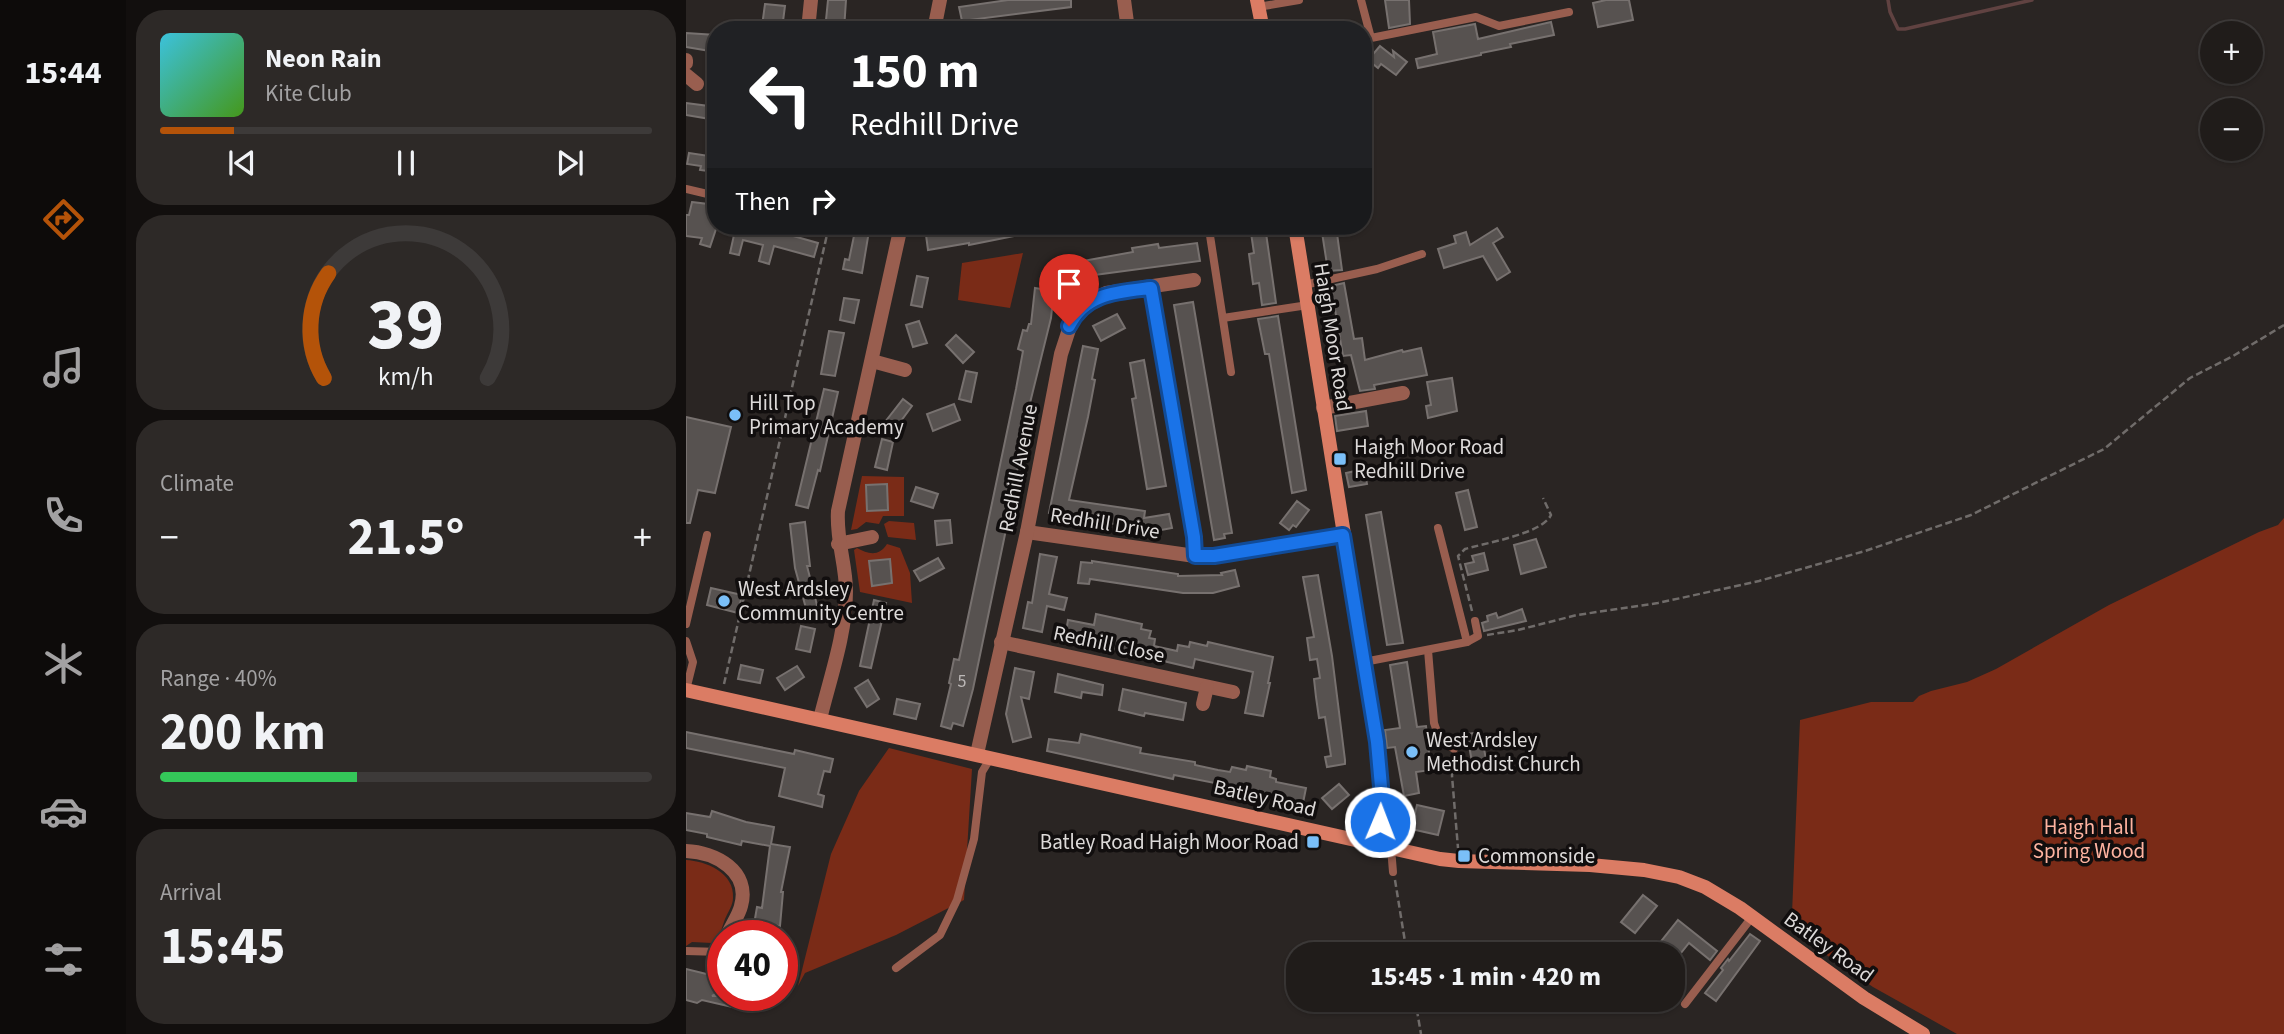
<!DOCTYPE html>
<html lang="en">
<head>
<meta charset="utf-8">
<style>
  :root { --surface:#201c1a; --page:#2d2927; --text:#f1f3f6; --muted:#a2a1a2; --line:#3d3a39; --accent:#b45309 }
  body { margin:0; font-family:"Source Sans 3",sans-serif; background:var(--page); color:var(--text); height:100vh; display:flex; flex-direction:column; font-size:26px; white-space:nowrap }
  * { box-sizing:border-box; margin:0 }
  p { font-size:23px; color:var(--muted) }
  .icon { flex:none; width:38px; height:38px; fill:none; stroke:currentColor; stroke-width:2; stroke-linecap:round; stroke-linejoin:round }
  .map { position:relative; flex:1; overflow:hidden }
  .panel { display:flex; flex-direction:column; gap:10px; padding:10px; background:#120f0e; width:560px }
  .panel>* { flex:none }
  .guide { position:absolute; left:21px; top:21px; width:665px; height:214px; border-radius:28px; box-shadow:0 2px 5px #0004,0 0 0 2px var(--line); background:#202124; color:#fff; overflow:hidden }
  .buttons { position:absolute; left:1514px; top:21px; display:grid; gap:14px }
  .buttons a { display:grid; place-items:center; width:63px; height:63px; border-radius:50%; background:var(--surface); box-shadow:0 2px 5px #0004,0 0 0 2px var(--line); font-size:35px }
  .speed { position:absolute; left:21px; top:920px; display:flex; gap:14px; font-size:35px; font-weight:700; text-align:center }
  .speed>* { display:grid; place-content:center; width:91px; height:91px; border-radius:50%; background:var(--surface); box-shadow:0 2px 5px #0004,0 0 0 2px var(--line); line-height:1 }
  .speed .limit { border:10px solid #d22; background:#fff; color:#111 }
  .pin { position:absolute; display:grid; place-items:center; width:60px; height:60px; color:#fff; margin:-72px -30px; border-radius:50% 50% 50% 0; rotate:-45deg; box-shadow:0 0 7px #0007 }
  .pin .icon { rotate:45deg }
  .me { position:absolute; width:77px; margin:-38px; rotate:1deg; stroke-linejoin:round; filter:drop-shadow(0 0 5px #0008) }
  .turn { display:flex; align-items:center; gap:24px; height:147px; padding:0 28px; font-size:32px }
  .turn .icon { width:91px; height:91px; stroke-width:2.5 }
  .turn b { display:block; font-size:49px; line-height:60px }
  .then { display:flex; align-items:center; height:66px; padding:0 28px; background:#0003; gap:14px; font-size:26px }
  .big { font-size:52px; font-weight:700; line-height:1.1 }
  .panel .card { flex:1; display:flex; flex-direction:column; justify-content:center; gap:10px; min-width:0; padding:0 24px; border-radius:28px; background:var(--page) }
  .panel .dial { align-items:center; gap:0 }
  .dial svg { height:182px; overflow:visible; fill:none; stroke:var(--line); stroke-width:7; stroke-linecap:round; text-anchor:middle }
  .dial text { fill:var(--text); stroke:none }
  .song { display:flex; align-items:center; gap:21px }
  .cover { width:84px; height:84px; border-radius:10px; background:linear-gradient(135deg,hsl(190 70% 55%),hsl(100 70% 35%)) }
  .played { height:7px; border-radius:4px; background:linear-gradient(90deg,var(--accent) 15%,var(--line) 15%) }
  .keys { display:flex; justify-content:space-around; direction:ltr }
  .heat { display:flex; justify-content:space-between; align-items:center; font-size:38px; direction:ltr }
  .charge { height:10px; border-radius:5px; background:linear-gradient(90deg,#34c759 40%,var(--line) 0) }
  .trip { position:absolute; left:600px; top:942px; width:399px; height:70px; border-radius:28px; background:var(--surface); box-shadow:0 2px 5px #0004,0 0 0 2px var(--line); font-weight:700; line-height:70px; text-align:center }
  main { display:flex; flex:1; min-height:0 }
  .dock { display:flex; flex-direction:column; width:126px; justify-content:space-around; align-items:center; background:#0d0b0a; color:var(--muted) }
  .dock .icon { width:49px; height:49px }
  .dock .selected { color:var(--accent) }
  .dock b { font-size:32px; color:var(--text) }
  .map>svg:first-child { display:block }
</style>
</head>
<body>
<main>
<nav class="dock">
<b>15:44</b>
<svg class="icon selected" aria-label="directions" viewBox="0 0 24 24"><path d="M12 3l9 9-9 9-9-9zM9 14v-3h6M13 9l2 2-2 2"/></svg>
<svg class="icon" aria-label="music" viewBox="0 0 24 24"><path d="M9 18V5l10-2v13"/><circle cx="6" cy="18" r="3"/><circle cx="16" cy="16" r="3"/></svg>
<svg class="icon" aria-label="phone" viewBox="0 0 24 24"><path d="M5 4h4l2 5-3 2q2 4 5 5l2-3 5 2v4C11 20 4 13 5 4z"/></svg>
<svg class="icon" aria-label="climate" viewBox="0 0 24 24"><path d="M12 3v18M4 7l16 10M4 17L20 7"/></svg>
<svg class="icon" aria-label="car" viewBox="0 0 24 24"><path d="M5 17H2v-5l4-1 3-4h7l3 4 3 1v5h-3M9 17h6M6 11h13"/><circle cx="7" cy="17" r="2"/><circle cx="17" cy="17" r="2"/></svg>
<svg class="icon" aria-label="filters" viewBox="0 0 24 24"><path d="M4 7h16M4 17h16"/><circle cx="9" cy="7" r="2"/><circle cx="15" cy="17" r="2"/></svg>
</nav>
<section class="panel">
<div class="card">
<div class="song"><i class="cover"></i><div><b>Neon Rain</b><p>Kite Club</p></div></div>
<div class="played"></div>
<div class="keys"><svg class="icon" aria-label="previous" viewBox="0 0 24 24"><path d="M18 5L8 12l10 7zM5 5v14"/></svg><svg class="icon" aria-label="pause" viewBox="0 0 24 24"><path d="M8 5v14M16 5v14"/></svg><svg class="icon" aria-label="next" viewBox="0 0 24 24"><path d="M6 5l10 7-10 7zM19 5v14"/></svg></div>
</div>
<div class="card dial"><svg viewBox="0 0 100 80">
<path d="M14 69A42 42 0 1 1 86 69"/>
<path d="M14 69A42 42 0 0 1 16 23" stroke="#b45309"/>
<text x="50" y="56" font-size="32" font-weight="700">39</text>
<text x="50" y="72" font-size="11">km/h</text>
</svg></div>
<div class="card"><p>Climate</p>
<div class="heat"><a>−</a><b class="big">21.5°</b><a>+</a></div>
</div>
<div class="card"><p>Range · 40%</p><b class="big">200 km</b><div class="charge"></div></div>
<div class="card"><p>Arrival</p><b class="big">15:45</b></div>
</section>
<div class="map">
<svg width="1598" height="1034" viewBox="0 0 1598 1034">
  <rect width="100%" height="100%" fill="#2a2523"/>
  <!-- green -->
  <g fill="#7a2b17">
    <polygon points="337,253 324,308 272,300 276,263"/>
    <polygon points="176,476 218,477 218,516 197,516 193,524 180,522 171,529 165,530"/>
    <polygon points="1598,518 1598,1034 1271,1034 1187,987 1100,927 1106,914 1114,720 1185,702 1227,702 1233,696 1245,691 1281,682 1310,669 1423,605 1573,532 1592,525"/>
    <polygon points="203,521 228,523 230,540 202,537 198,524"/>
    <path d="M201 544 214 548 224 573 226 603 174 592 168 550 171 548C182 554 193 557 201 544Z"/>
    <polygon points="203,748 286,769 278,900 210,935 119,973 112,986 145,854 173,791"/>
    <path d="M0 860C20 861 49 873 47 898 47 905 42 912 39 919 35 929 35 937 26 943L6 942 0 946Z"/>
  </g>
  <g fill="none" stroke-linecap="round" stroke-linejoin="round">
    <!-- stream -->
    <polyline stroke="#604241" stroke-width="3.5" points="1202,0 1204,12 1212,29 1219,29 1346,0"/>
  </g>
  <!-- building -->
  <g fill="#575250" stroke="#77716f" stroke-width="2">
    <polygon points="142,0 160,0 158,30 139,30"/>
    <polygon points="322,0 385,0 385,7 276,21 273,7"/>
    <polygon points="699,0 723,0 724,24 703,28"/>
    <polygon points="920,0 943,0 947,20 912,27 907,3"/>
    <polygon points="79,4 99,6 96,29 76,26"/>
    <polygon points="865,22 868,35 824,44 825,47 795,53 795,55 732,68 730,59 751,54 747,32 789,24 792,39"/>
    <polygon points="0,33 30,35 30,52 0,47"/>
    <polygon points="694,46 708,57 707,51 721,62 710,75 695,64 692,68 682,60"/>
    <polygon points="0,103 30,107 30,120 0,115"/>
    <polygon points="3,153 30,157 30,172 14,170 15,166 1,164"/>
    <polygon points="6,202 30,205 30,229 24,247 14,244 16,238 0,236 0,215 3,215"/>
    <polygon points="50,226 72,226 132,243 128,257 88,246 83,264 73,261 77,245 57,240 53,255 44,253"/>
    <polygon points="170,226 181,226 180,231 183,231 176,273 157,269 159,259 163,260"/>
    <polygon points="308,226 353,226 353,231 283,245 283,243 242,250 240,235"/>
    <polygon points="564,226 579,226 590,303 576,305 573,283 567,284 563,254 568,253"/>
    <polygon points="635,226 650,226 656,270 642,271"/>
    <polygon points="811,228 817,237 807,243 824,272 811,280 797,256 758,268 752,249 770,243 768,236 780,232 784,245"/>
    <polygon points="511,243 514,261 401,276 373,283 369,266 447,252 446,248 472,244 473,248"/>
    <polygon points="231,276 242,278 236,307 225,305"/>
    <polygon points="658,283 668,339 676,338 679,360 716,350 717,352 735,348 741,375 688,385 689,389 674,391 665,355 657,356 645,286"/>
    <polygon points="349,288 368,291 365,318 344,403 336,440 338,441 321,514 323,515 287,689 277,726 267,723 265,729 255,726 265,684 263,683 268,659 273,660 330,389 337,351 332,349 337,330 341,331 343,324 345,324"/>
    <polygon points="158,298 173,300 168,323 154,320"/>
    <polygon points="507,302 546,533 538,534 539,538 528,540 488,305"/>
    <polygon points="431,314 439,328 415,341 407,326"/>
    <polygon points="592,316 620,490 606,493 583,354 579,354 572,319"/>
    <polygon points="233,321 241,343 227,347 220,325"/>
    <polygon points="143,331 158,333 149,376 135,374"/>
    <polygon points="270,335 288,352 277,363 260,345"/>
    <polygon points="397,346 412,349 406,379 409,380 402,417 383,500 459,511 458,518 483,514 486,528 470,531 363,513"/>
    <polygon points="458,360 480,486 461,489 446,399 450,398 444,363"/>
    <polygon points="280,371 291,373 285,402 273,399"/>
    <polygon points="766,378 771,411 742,418 740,406 745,405 741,382"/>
    <polygon points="138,389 152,392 134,471 132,470 122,508 110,505"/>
    <polygon points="217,399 226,406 209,429 199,422"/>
    <polygon points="268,404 274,420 247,431 241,414"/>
    <polygon points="680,411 682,426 651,431 649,416"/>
    <polygon points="0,417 45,427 29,493 12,490 4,523 0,523"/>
    <polygon points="196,439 207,442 201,470 189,467"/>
    <polygon points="678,469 681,484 663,487 660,473"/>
    <polygon points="201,484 202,510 181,511 180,485"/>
    <polygon points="230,487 252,494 247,508 225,501"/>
    <polygon points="782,490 791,527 779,530 770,493"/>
    <polygon points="611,501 623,510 610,527 607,525 603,530 594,523"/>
    <polygon points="695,512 717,643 701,645 680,515"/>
    <polygon points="264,520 266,543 251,545 249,521"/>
    <polygon points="119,522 124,566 121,566 132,609 121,612 109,568 104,524"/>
    <polygon points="850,539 860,567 835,574 828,545"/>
    <polygon points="798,553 802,570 782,575 779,564 788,562 786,556"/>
    <polygon points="354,554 371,557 363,594 381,598 378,610 361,606 356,632 337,628 342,602 346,603"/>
    <polygon points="252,558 258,568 234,581 228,571"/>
    <polygon points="204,559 206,583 186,586 183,561"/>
    <polygon points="406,561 492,574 492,576 536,575 535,573 549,570 553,586 527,593 497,593 404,579 403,584 392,583 395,562 406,563"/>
    <polygon points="632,575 646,656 659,760 659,764 641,767 639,757 645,756 639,717 633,718 630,697 628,679 634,678 631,659 624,660 621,638 628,637 617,577"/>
    <polygon points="25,588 56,595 52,613 21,605"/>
    <polygon points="188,600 200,603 185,668 174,666"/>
    <polygon points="836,609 840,621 798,631 796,623 802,621 801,616 810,613 812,618"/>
    <polygon points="410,614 456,624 455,629 465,631 463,638 469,639 468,646 491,651 492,645 503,647 504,642 521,646 522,642 587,657 582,683 584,683 577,716 559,713 567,672 509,659 507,668 379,638 382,620 408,625"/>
    <polygon points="115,626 129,629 124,652 110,649"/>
    <polygon points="721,662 731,727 740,726 745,770 730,772 733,793 718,796 709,747 701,748 699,730 714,728 704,665"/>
    <polygon points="55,665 77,670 74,683 52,679"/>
    <polygon points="111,666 118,677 99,690 91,678"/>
    <polygon points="329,668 348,672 343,699 335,697 345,737 327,742 320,714"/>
    <polygon points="372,674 417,685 416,695 396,692 395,698 369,692"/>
    <polygon points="182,680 193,699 181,707 169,688"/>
    <polygon points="437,689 500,703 497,720 459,713 458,716 433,710"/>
    <polygon points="211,699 234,704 230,719 208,714"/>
    <polygon points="0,732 108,754 109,750 147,759 144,772 138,771 132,794 138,796 136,807 93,796 99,768 0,748"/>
    <polygon points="795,732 801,765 787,768 781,734"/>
    <polygon points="395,734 455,748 454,753 509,762 509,765 532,770 544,772 546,767 560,770 561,766 585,771 584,777 590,779 590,782 620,788 617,803 529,785 529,783 488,775 487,779 361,751 363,739 393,743"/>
    <polygon points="653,784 663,795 646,809 636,798"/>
    <polygon points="731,805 758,811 752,835 725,829"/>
    <polygon points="26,811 60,822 88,827 85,844 104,847 95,892 97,892 94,926 84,925 82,936 66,936 71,907 76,908 84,846 56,841 55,845 21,837 21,834 0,830 0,813 24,817"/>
    <polygon points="957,895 971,906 949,933 935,922"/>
    <polygon points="992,920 1031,951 1024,960 1003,943 987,963 987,954 965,954"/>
    <polygon points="1064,934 1074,941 1030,1001 1019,993 1037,970 1035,968 1042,959 1043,961"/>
    <polygon points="0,969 37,978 37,990 26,996 57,996 55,1009 16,1000 11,1003 0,1000"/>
  </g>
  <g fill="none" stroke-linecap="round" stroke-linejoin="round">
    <!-- path -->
    <g stroke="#706c6a" stroke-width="2.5" stroke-dasharray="7 3.5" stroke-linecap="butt">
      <path d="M786 611 772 556 779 549C799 543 856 534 865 515L857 498"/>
      <polyline points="801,635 832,630 891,615 972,603 1073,581 1179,551 1285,515 1418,449 1504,378 1547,356 1598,325"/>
      <polyline points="38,684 143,226"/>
      <polyline points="767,760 766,776 772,848"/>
      <polyline points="709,880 721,954"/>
      <polyline points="729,999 735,1034"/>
    </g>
    <!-- lane -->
    <g stroke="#995e4f" stroke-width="8">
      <polyline points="675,0 685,38 790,17 813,26 883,12"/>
      <polyline points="572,7 613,0"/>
      <polyline points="0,189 30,196"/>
      <polyline points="523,229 545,372"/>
      <polyline points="618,285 691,269 736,254"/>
      <polyline points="537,318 622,305"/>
      <polyline points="752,528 781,642"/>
      <polyline points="0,624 21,535"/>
      <polyline points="0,641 7,662 0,690"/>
      <polyline points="742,650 748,723 754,740 768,749"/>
      <polyline points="678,662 781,642 792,636 789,621"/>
      <polyline points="705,848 707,872"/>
      <polyline points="0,951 35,952"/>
      <polyline points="210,968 254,935 271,900 288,839 296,772 305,757"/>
      <polyline points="999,1004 1066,917"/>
    </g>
    <!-- street -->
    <g stroke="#995e4f" stroke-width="14">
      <polyline points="438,0 442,30"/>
      <polyline points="122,30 125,0"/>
      <polyline points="248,30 254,0"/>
      <polyline points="0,63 0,60"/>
      <polyline points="0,75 11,84"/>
      <polyline points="465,288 508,537 509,556"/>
      <polyline points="186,361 219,370"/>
      <polyline points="637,408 717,393"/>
      <polyline points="341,532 509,556 528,556 657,535"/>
      <polyline points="152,544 186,537"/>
      <polyline points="315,642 547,692"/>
      <polyline points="517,704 521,687"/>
      <path d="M134 719C144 678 160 634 160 591 160 564 150 540 152 511L215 226"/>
      <polyline points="291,754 341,532 375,354 388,314 409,298 420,293 508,280"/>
      <path d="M0 851C29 852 65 871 55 906 53 915 45 926 41 936"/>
      <polyline points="35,952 37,946"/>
    </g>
    <!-- secondary -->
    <g stroke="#db7c64" stroke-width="14">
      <polyline points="571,0 577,30"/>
      <polyline points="609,226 691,742 696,798 693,845"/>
      <polyline points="0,690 754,859 773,861 904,865 958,870 993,877 1019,887 1054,908 1178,998 1237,1034"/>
    </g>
  </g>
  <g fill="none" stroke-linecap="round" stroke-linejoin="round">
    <defs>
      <path id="route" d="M383 326C399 293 431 292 465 288L508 537 509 556H528L657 535 691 742 696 798 694 822"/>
    </defs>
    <!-- route casing -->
    <use href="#route" stroke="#114b97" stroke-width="18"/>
    <!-- route -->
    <use href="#route" stroke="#1a73e8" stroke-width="12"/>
  </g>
  <!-- markers -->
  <g fill="#7abff8" stroke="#110e0e" stroke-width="2.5">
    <circle cx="49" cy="415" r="7"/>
    <rect x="647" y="452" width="14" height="14" rx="3.5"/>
    <circle cx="38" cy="601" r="7"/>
    <circle cx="726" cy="752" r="7"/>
    <rect x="620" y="835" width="14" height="14" rx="3.5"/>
    <rect x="771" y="849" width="14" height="14" rx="3.5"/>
  </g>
  <g text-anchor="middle" stroke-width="7" stroke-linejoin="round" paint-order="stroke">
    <!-- number labels -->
    <g font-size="18" fill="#bcb8b7">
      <text x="276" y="687">5</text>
    </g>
    <!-- street labels -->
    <g font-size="21" fill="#dddad9" stroke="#110e0e">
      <text transform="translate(647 337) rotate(81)" y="7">Haigh Moor Road</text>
      <text transform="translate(332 468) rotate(-79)" y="7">Redhill Avenue</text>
      <text transform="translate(419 523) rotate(9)" y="7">Redhill Drive</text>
      <text transform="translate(423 644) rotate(12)" y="7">Redhill Close</text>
      <text transform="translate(579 798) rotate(13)" y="7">Batley Road</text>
      <text transform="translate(1143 947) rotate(36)" y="7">Batley Road</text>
    </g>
    <!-- poi labels -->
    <g font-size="21" fill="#dddad9" stroke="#110e0e" text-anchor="start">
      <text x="63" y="410">Hill Top<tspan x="63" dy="24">Primary Academy</tspan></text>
      <text x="668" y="454">Haigh Moor Road<tspan x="668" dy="24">Redhill Drive</tspan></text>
      <text x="52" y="596">West Ardsley<tspan x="52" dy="24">Community Centre</tspan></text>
      <text x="740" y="747">West Ardsley<tspan x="740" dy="24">Methodist Church</tspan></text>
      <text x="613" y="849" text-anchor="end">Batley Road Haigh Moor Road</text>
      <text x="792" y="863">Commonside</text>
    </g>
    <!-- park labels -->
    <g font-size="21" fill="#feb3a0" stroke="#110e0e">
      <text x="1403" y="834">Haigh Hall<tspan x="1403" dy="24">Spring Wood</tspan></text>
    </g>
  </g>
</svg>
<div class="buttons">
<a>+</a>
<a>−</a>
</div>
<div class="speed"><div class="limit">40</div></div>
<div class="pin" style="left:383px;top:326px;background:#d93025"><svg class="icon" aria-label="arrive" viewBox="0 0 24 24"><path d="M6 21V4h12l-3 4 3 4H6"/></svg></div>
<svg class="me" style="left:694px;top:822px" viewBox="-20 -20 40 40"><circle r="17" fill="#1a73e8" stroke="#fff" stroke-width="3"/><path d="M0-11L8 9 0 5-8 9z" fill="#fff"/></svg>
<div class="trip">15:45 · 1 min · 420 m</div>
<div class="guide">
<div class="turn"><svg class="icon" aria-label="left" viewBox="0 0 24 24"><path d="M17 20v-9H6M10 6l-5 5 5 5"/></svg><div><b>150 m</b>Redhill Drive</div></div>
<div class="then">Then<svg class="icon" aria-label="right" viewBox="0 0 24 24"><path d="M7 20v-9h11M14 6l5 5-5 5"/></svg></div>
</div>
</div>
</main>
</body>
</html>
